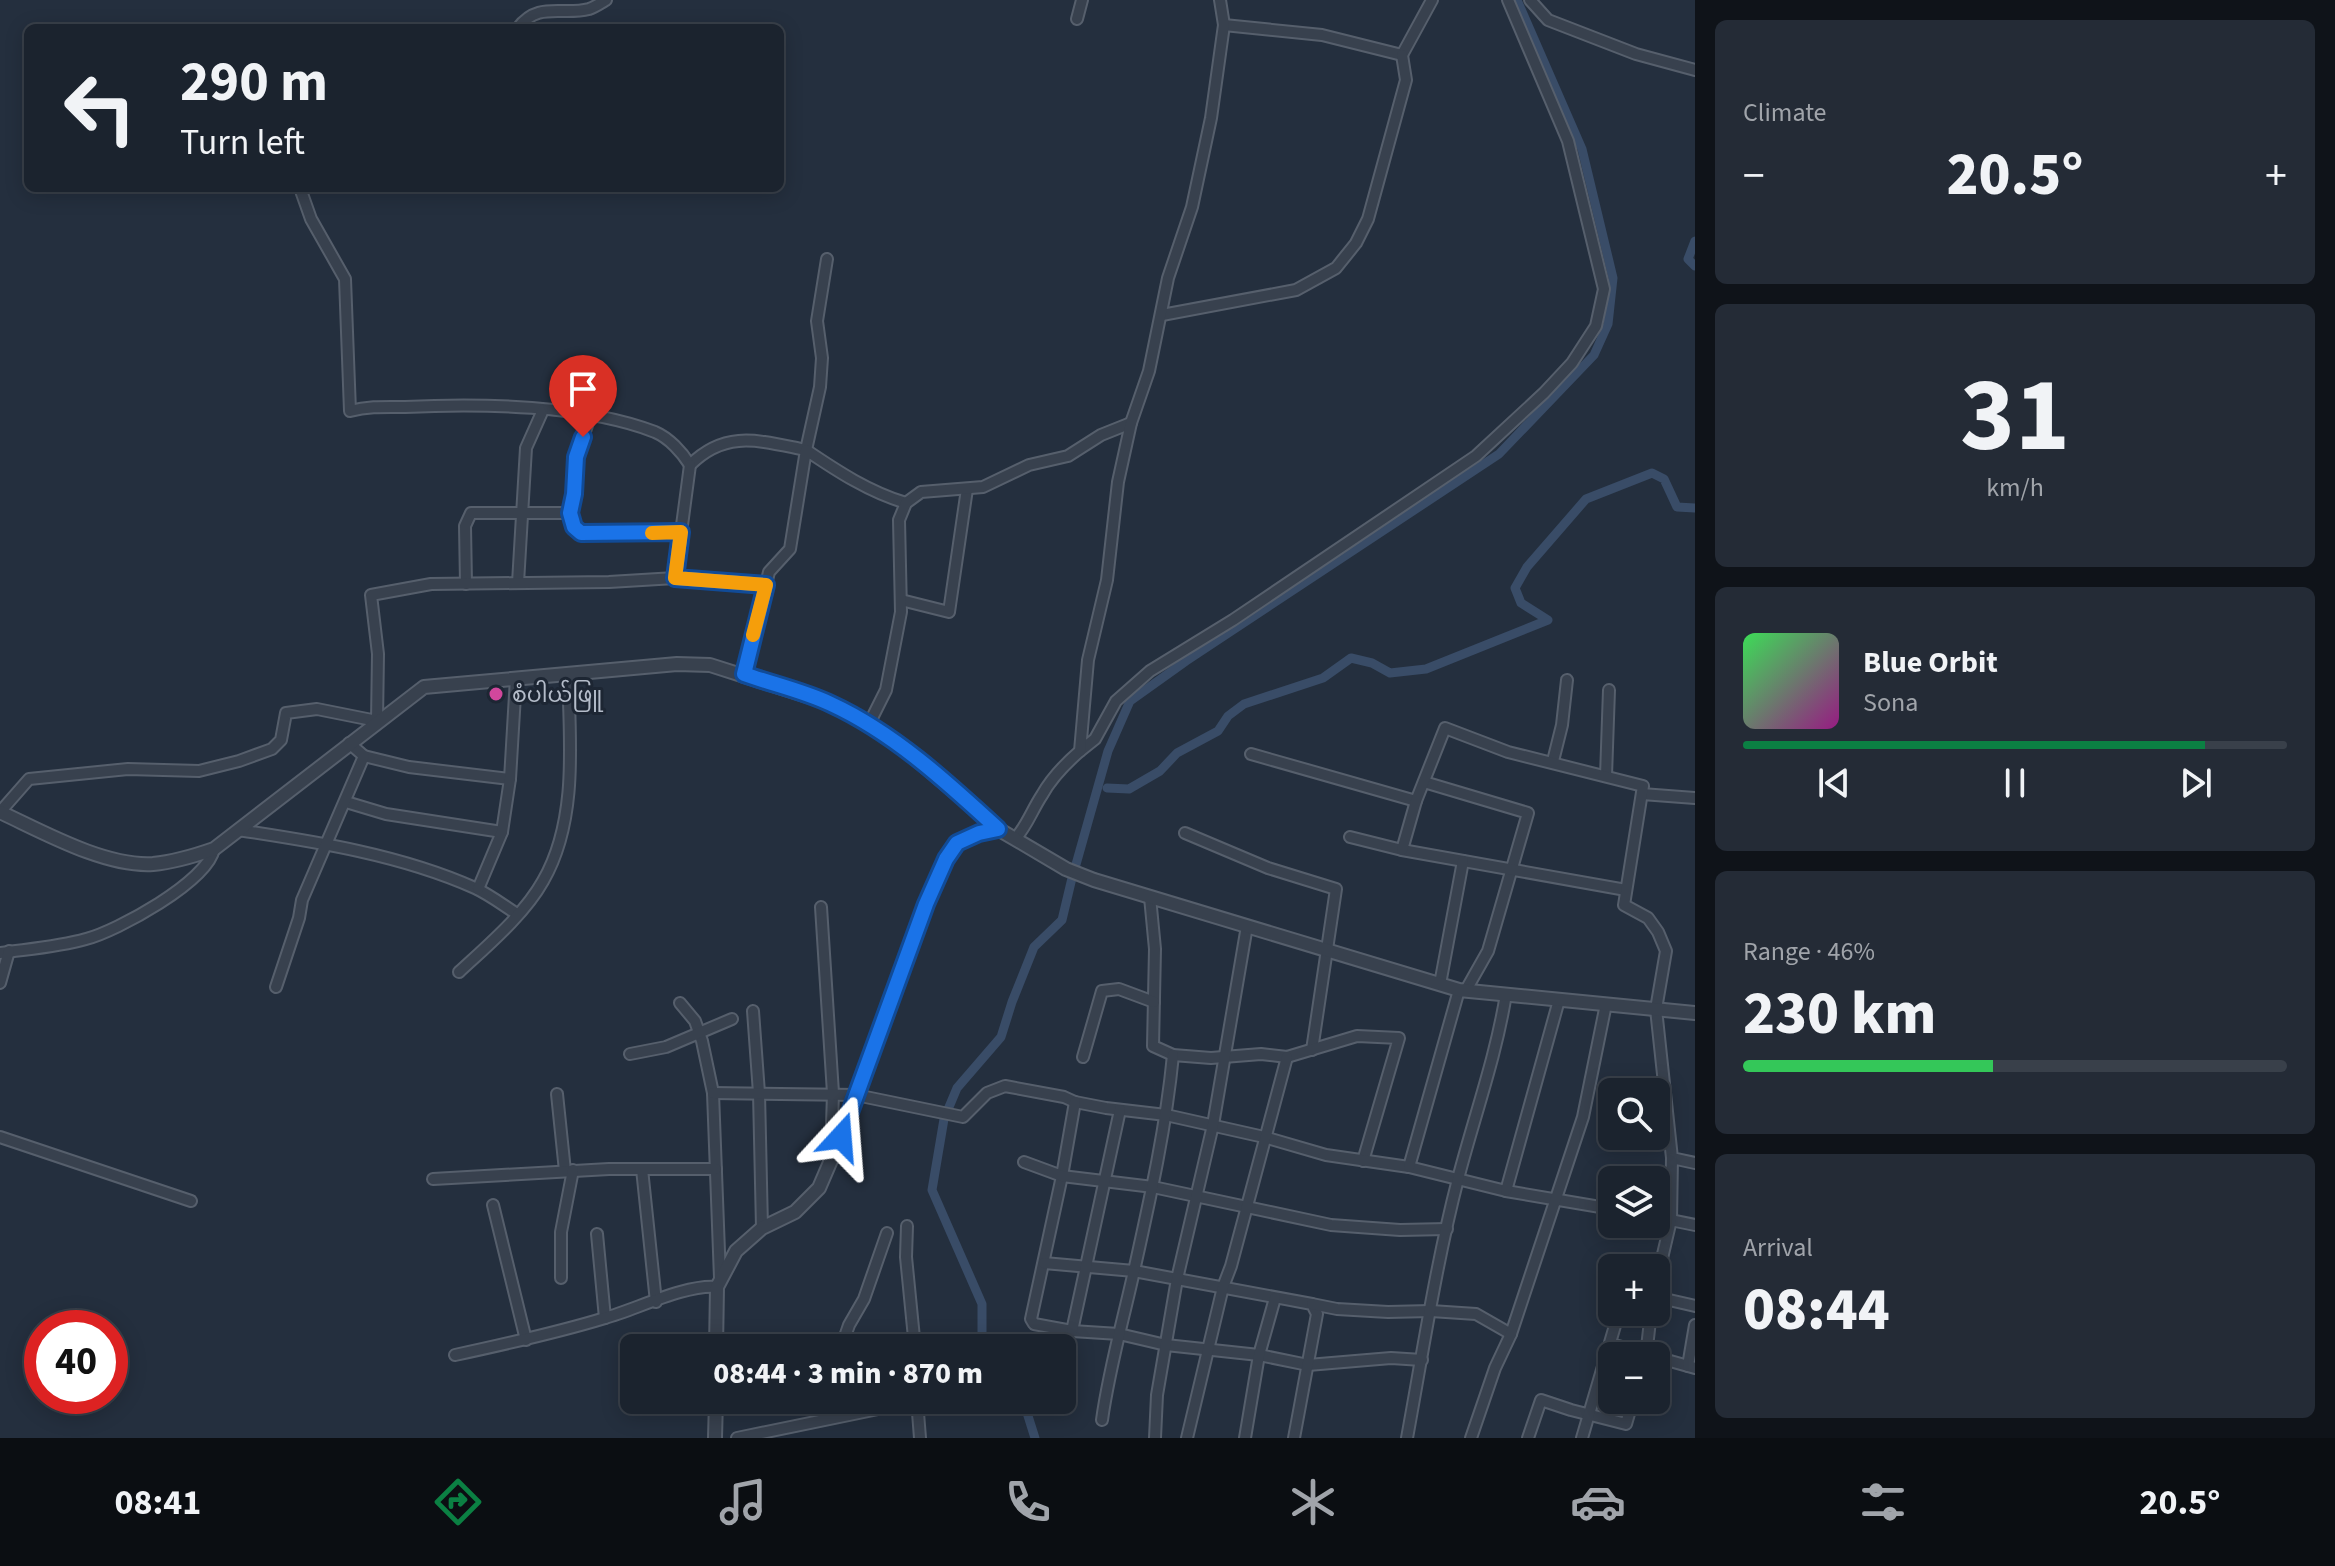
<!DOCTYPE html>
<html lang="en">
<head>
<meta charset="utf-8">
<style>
  :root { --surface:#1b232e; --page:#242b36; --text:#f1f3f6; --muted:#a0a4aa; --line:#39404a; --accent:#0b8043 }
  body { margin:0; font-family:"Source Sans 3","Noto Sans Myanmar",sans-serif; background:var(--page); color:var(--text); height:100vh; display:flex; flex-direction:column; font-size:30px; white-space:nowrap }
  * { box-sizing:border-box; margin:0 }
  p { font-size:26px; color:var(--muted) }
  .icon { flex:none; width:44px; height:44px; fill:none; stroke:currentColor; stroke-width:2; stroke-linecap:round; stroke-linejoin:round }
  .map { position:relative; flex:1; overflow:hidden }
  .side { display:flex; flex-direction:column; gap:20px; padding:20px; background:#0f1319; width:640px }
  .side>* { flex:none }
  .top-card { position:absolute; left:24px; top:24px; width:760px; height:168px; border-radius:12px; box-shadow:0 4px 20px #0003,0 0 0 2px var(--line); background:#1b232e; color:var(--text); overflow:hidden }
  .tools { position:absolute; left:1598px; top:1078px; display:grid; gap:16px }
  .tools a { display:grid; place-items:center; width:72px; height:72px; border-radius:12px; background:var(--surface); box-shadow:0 4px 20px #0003,0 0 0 2px var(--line); font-size:40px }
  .speed { position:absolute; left:24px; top:1310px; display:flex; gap:16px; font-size:40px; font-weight:700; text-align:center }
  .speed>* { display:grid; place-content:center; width:104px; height:104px; border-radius:50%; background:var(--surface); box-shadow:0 4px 20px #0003,0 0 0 2px var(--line); line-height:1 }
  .speed .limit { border:12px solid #d22; background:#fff; color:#111 }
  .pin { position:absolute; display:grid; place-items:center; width:68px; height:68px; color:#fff; margin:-82px -34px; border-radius:50% 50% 50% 0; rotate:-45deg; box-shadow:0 0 8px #0007 }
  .pin .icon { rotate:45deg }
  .me { position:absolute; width:88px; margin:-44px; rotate:19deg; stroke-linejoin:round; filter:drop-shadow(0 0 6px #0008) }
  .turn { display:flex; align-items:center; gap:28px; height:168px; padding:0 24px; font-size:36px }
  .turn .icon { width:104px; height:104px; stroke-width:2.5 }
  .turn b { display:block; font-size:56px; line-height:68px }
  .big { font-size:60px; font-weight:800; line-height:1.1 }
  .side .tile { flex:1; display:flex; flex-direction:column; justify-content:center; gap:12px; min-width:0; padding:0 28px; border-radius:12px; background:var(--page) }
  .side .dial { align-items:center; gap:0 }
  .dial b { font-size:104px; line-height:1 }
  .song { display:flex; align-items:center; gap:24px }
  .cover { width:96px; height:96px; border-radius:12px; background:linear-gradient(135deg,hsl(130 70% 55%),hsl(310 70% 35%)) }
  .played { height:8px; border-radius:4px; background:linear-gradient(90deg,var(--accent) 85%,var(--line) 85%) }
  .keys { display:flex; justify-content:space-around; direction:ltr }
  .heat { display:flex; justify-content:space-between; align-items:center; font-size:44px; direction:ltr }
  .charge { height:12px; border-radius:6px; background:linear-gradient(90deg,#34c759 46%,var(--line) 0) }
  .trip { position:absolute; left:620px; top:1334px; width:456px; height:80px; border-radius:12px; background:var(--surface); box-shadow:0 4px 20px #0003,0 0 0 2px var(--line); font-weight:800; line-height:80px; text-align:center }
  .tabs { display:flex; height:128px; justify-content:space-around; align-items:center; background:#0b0e12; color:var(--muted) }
  .tabs .icon { width:56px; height:56px }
  .tabs .on { color:var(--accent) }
  .tabs b { font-size:36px; color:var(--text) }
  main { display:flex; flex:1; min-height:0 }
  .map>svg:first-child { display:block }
</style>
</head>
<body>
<main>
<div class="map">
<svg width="1695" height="1438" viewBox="0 0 1695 1438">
  <rect width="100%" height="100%" fill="#242f3e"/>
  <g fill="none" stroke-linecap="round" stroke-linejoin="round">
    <!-- canal -->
    <g stroke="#394c67" stroke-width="9">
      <polyline points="1695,241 1688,259 1695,266"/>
      <polyline points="1107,788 1129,789 1160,771 1177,753 1218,731 1228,716 1244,704 1323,678 1351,658 1372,663 1390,673 1426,669 1548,620 1521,603 1515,588 1527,567 1586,499 1652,473 1664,479 1677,507 1695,508"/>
      <polyline points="1075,868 1108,751 1130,701 1186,661 1499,454 1594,355 1608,324 1613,278 1582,149 1517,0"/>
      <polyline points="990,1348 982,1340 982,1304 932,1190 944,1119 957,1088 1001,1037 1012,1002 1034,947 1062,920 1072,878"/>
      <polyline points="1023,1400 1035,1438"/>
    </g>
    <defs>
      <g id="minor">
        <polyline points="1530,0 1548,20 1636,54 1695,70"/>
        <polyline points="1077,19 1082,0"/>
        <polyline points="1224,25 1322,35 1402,55 1432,0"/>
        <path d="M518 28C538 1 562 16 589 9 595 7 601 3 606 0"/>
        <path d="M300 188 311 219 345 279 350 411C369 406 386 407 405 407 479 403 586 405 655 432 669 438 682 452 690 465 726 429 760 441 806 450L820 387 822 358 817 321 827 259"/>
        <polyline points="1162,315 1296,290 1336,268 1356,243 1368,219 1406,80 1402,55"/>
        <polyline points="570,513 574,527 581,533 681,532"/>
        <polyline points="675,578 690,465"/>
        <polyline points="518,583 526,448 543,410"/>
        <polyline points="466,584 465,526 471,513 570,513 574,494 576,457 590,417"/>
        <polyline points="901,600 949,612 967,489"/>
        <path d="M744 674 769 572 790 549 806 450C837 471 869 492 906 503"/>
        <polyline points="869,724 886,690 901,612 899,520 906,503 921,492 983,487 1029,465 1068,456 1101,435 1131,423"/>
        <polyline points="1080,751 1095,739 1116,701 1150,671 1233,620 1476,456 1544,393 1572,363 1596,326 1604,289 1568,141 1508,0"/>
        <polyline points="1251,754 1416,801"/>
        <polyline points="364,756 409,767 510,779"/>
        <polyline points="1553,761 1562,725 1567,680"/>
        <polyline points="1606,776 1609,690"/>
        <polyline points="1424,782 1528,813 1488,951 1466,990"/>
        <polyline points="1642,794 1695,798"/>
        <polyline points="346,802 386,814 502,832"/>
        <polyline points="0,812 29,779 128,769 199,771 239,761 272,749 281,740 286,713 317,709 377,721 378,654 371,595 431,584 609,582 675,578 766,585"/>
        <path d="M238 830C318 842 401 855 475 888 490 895 503 905 517 914"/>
        <polyline points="1185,833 1268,868 1336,889 1312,1050"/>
        <polyline points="1350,837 1402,850 1626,890"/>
        <path d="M1015 839C1027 826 1032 810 1042 795 1052 777 1065 764 1080 751L1088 660 1107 580 1118 482 1131 423 1149 371 1168 278 1192 207 1211 118 1224 25 1220 0"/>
        <polyline points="1402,850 1416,801 1445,728 1508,752 1643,786 1624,905 1648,918 1658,932 1666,951 1656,1009 1672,1158 1695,1163"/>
        <polyline points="478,889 502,832 510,779 516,678"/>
        <polyline points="1150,897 1155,949 1153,1046 1173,1055 1211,1058 1261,1054 1287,1057 1357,1036 1399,1038 1363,1161"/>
        <polyline points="821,907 833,1093 831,1157"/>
        <path d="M0 953C28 949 58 947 86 939 117 931 207 882 214 849"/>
        <path d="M459 972C487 946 524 915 543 881 578 821 570 741 568 675"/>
        <polyline points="0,983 9,951"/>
        <polyline points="1440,984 1463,861"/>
        <polyline points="276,987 299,918 302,900 364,756 349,743"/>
        <polyline points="680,1003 695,1021 702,1041 713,1093 720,1278"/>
        <polyline points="753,1011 759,1093 762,1228"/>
        <polyline points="630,1054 666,1047 732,1019"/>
        <polyline points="1083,1057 1102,991 1119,989 1154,1002"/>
        <polyline points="713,1093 856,1095 963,1117 987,1093 1005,1086 1064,1097 1075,1102 1106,1108 1166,1115 1264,1137 1326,1155 1409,1167 1506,1191 1612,1209"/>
        <polyline points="557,1094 565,1171"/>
        <polyline points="1075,1102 1062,1176 1031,1319 1034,1324 1072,1331 1119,1334 1166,1345 1259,1355 1308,1365 1391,1358 1422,1360"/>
        <polyline points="0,1137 191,1201"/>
        <polyline points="1024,1162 1062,1176 1153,1187 1331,1225 1400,1230 1447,1229"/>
        <polyline points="1409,1167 1459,990"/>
        <polyline points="642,1169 656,1302"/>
        <polyline points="433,1179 609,1169 716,1169"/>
        <polyline points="1506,1191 1559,1000"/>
        <polyline points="493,1205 526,1340"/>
        <polyline points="1656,1217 1695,1225"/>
        <polyline points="907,1226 906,1257 915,1348"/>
        <polyline points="597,1234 605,1318"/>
        <polyline points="1044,1263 1134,1271 1312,1304 1317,1314 1294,1438"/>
        <polyline points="561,1278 561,1232 573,1170"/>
        <polyline points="1656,1284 1671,1220 1672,1158"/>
        <polyline points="1656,1297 1695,1306"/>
        <polyline points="1312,1304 1337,1309 1388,1312 1431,1311 1476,1314 1511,1334"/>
        <polyline points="1072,1331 1120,1110"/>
        <polyline points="1611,1344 1651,1355"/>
        <polyline points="841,1348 849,1325 864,1299 887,1233"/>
        <polyline points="900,1348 915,1345"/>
        <path d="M455 1355C506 1344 556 1333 605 1318 637 1309 686 1284 717 1287"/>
        <polyline points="1646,1356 1651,1312"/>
        <polyline points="1656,1357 1695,1368"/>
        <polyline points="1688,1366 1695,1325"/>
        <polyline points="917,1400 920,1438"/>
        <path d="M1102 1420C1109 1369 1123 1321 1134 1271 1150 1199 1166 1128 1173 1055"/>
        <polyline points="737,1438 917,1401"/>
        <polyline points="1155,1438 1157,1395 1177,1279 1213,1125 1247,926"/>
        <polyline points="1187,1438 1223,1287 1231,1266 1287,1057"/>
        <polyline points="1245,1438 1259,1355 1275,1298"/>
        <path d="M1407 1438C1423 1351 1436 1264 1458 1179 1474 1117 1496 1057 1506 994"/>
        <polyline points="1471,1438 1495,1368 1511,1334 1583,1117 1606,1004"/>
        <polyline points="1528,1438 1541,1400 1571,1410 1626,1424 1633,1400"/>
        <polyline points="1582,1438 1619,1312"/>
      </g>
      <g id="tertiary">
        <path d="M0 812C43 832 105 867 153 864 174 862 194 856 214 849L424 687 677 664 710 665 829 703 869 724 901 746 998 829 1066 869 1094 880 1459 990 1695 1013"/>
        <polyline points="716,1348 717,1287 736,1251 762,1228 795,1212 819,1188 841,1137 926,904 946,859 957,843 979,833 998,829"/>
        <polyline points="715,1438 716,1400"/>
      </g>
    </defs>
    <!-- minor casing -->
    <use href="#minor" stroke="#565f6c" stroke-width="14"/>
    <!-- tertiary casing -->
    <use href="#tertiary" stroke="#565f6c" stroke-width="16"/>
    <!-- minor -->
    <use href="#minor" stroke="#38414e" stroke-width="10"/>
    <!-- tertiary -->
    <use href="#tertiary" stroke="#38414e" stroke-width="12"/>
  </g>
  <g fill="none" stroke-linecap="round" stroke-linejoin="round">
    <defs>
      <path id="route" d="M583 437 576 457 574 494 570 513 574 527 581 533 681 532 675 578 766 585 744 674C772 684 804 691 831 704 894 733 948 783 998 829L979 833 957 843 946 859 926 904 841 1137"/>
    </defs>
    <!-- route casing -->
    <use href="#route" stroke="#114b97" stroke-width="20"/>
    <!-- route -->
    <use href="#route" stroke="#1a73e8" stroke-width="14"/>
    <!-- slow -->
    <polyline stroke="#f59e0b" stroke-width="14" points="652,533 681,532 675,578 766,585 753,635"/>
  </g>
  <!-- markers -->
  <circle fill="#d1479c" stroke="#1d2633" stroke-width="3" cx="496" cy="694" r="8"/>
  <g text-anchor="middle" stroke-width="6" stroke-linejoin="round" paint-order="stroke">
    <!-- poi labels -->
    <g font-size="22" fill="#b4bcc9" stroke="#1d2633" text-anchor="start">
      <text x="512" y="702">စံပါယ်ဖြူ</text>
    </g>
  </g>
</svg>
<div class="tools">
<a><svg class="icon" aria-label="search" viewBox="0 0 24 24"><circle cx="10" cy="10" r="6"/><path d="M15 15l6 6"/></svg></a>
<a><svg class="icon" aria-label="layers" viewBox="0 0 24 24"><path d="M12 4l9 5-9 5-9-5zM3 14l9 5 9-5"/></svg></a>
<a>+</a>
<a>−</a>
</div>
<div class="speed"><div class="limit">40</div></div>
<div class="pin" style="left:583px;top:437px;background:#d93025"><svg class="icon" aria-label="arrive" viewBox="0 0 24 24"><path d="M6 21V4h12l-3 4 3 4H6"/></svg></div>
<svg class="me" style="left:841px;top:1137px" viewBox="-20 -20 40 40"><path d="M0-17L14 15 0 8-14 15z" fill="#1a73e8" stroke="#fff" stroke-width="4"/></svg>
<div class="trip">08:44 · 3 min · 870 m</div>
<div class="top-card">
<div class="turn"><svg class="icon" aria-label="left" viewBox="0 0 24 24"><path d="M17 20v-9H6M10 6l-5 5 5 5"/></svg><div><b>290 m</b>Turn left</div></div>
</div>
</div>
<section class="side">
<div class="tile"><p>Climate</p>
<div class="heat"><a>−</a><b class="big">20.5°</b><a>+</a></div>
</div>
<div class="tile dial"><b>31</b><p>km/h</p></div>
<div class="tile">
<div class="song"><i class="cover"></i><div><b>Blue Orbit</b><p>Sona</p></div></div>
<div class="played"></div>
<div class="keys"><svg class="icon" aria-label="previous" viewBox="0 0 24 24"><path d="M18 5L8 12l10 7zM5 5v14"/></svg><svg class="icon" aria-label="pause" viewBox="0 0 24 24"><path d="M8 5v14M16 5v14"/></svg><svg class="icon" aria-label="next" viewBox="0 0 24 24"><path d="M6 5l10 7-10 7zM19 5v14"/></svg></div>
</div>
<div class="tile"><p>Range · 46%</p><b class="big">230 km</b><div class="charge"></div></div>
<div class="tile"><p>Arrival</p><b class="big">08:44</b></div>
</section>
</main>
<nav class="tabs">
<b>08:41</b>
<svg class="icon on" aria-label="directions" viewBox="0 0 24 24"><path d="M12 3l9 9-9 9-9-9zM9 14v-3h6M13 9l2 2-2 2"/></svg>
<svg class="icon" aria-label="music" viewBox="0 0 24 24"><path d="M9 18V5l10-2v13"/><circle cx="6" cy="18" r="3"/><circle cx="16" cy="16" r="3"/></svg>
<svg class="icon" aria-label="phone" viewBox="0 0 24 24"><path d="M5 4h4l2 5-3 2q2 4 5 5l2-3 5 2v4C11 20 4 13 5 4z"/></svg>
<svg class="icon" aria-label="climate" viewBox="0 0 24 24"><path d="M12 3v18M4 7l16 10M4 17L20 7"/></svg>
<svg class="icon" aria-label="car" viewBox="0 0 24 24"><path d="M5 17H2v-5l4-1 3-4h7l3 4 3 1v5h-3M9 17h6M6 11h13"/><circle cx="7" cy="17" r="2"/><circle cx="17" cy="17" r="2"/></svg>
<svg class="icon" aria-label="filters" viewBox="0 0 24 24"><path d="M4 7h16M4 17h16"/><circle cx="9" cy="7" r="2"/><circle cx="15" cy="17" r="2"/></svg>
<b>20.5°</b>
</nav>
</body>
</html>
